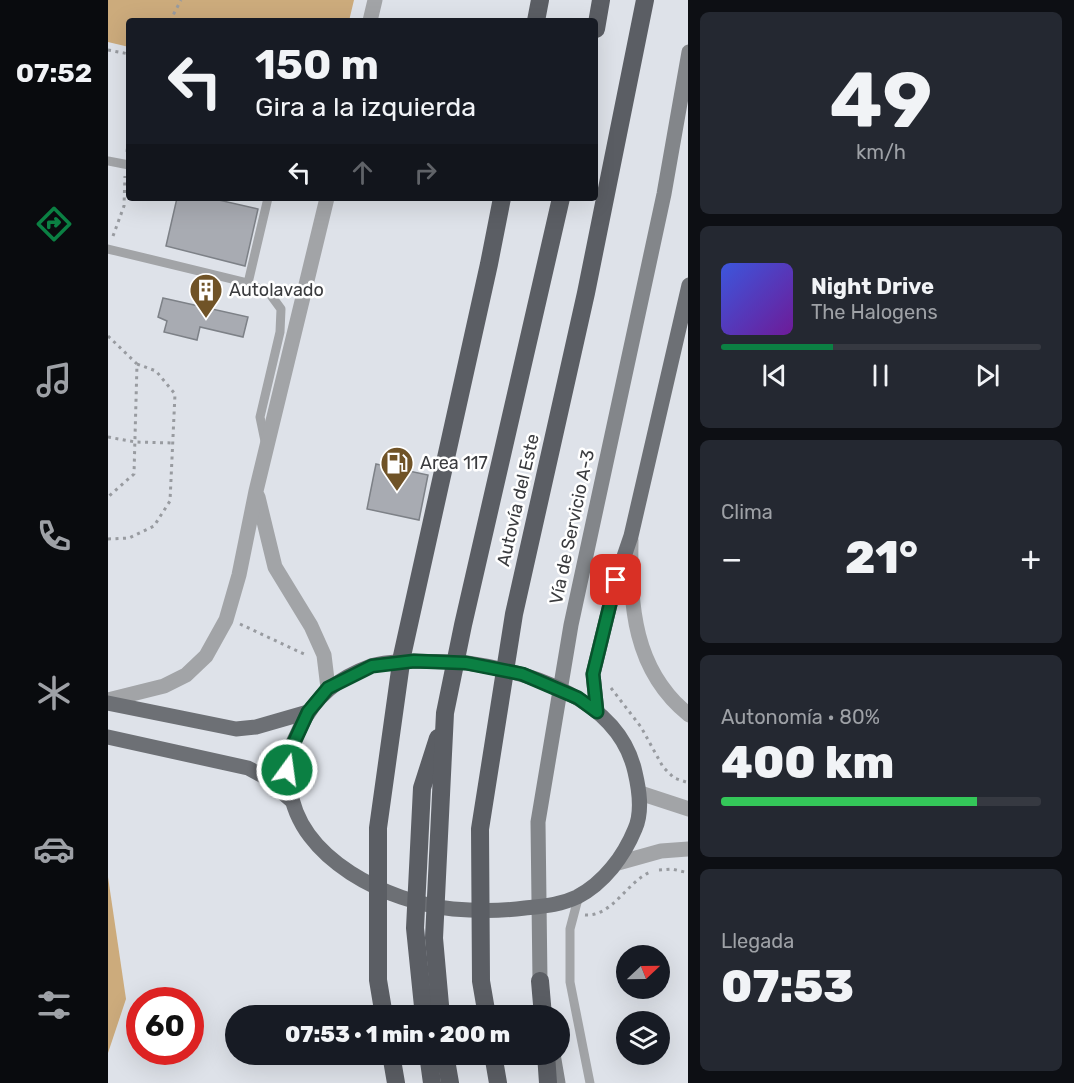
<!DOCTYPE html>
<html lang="es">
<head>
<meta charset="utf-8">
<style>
  :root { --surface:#171b24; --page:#242831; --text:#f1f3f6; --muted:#9ea1a6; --line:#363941; --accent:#0b8043 }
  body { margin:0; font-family:Rubik,sans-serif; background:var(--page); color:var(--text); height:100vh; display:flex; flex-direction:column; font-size:22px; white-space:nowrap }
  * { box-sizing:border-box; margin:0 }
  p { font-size:20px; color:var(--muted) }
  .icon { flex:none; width:33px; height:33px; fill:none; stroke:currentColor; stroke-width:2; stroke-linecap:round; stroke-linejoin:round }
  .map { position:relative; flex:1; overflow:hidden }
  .sheet { display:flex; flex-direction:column; gap:12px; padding:12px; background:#0d0f14; width:386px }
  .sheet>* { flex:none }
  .top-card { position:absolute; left:18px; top:18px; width:472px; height:183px; border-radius:6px; box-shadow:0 6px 24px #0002; background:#171b24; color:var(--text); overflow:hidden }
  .needle { width:39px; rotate:68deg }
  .fabs { position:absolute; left:508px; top:945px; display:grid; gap:12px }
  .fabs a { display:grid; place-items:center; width:54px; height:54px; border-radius:50%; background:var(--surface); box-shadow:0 6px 24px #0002; font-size:30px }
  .speed { position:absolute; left:18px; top:987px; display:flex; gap:12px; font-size:30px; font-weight:700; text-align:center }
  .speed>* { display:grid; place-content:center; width:78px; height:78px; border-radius:50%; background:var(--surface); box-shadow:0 6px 24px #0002; line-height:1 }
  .speed .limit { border:9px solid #d22; background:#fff; color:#111 }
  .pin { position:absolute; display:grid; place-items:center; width:51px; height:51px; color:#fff; margin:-26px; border-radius:12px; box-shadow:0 3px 9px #0006 }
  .me { position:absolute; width:66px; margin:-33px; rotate:14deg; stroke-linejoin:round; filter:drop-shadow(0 0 4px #0008) }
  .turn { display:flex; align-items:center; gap:21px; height:126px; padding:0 30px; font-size:27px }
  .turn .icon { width:78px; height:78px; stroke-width:2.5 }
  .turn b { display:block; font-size:42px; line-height:51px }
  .lanes { display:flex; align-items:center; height:57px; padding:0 30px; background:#0003; justify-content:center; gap:30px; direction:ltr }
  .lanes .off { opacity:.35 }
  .big { font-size:45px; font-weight:800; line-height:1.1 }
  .sheet .tile { flex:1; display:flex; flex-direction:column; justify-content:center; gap:9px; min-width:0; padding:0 21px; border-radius:9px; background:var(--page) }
  .sheet .dial { align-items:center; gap:0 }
  .dial b { font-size:78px; line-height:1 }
  .song { display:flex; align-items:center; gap:18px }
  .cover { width:72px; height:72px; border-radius:9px; background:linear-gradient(135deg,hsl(230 70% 55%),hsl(280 70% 35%)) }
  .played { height:6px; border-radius:3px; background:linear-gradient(90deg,var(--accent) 35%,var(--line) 35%) }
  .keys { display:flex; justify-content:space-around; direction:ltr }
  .heat { display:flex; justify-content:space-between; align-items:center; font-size:33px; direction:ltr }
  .charge { height:9px; border-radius:4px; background:linear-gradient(90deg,#34c759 80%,var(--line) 0) }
  .trip { position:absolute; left:117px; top:1005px; width:345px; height:60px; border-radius:30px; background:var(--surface); box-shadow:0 6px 24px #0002; font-weight:800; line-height:60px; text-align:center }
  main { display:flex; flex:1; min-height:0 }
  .dock { display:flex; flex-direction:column; width:108px; justify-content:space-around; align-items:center; background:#090b0e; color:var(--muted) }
  .dock .icon { width:42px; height:42px }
  .dock .current { color:var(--accent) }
  .dock b { font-size:27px; color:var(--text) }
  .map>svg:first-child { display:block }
</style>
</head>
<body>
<main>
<nav class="dock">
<b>07:52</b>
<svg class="icon current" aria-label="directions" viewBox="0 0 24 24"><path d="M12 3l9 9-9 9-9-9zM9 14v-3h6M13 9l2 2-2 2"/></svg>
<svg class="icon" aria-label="music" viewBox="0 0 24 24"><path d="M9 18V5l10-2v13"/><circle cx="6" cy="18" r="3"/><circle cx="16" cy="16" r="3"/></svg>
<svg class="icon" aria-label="phone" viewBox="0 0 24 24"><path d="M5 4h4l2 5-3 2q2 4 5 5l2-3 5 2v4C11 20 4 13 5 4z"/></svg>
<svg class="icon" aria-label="climate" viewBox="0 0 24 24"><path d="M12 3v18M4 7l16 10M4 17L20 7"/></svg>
<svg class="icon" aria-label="car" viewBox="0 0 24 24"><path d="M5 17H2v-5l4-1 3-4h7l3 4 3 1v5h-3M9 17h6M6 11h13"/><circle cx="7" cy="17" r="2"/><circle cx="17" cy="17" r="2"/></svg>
<svg class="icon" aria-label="filters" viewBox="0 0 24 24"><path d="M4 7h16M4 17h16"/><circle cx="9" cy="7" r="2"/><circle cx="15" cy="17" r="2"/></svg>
</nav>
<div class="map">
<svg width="581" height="1083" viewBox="0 0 581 1083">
  <rect width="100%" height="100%" fill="#dee2e9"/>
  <!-- green -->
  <g fill="#ccab7c">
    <polygon points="0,0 246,0 241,21 21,21 21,47 0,42"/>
    <polygon points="0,877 18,999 0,1053"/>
  </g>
  <!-- building -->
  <g fill="#a8abb2" stroke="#7d8187" stroke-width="1.5">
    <polygon points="69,198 102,198 150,209 137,266 58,246"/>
    <polygon points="55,298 140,317 135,337 92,327 89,340 56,332 59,321 50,317"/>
    <polygon points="268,464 320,475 311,520 259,509"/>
  </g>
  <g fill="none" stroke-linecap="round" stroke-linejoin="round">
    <!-- path -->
    <g stroke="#989ba0" stroke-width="3" stroke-dasharray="3 4.5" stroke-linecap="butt">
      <polyline points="62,21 73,0"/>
      <polyline points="0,50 21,54"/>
      <polyline points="19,152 21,133"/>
      <polyline points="5,236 16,206 17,176"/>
      <polyline points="0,336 29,364 26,474 0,497"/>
      <polyline points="0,437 27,442 65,443"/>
      <polyline points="0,539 21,538 46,526 62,501 67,394 48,371 29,364"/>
      <polyline points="132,624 198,655"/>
      <polyline points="503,688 533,727 555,767 566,778 581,783"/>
      <polyline points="551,870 564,869 581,873"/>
      <path d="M477 915C504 917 519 882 542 872"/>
    </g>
    <!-- service -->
    <g stroke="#a2a4a7" stroke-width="9">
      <polyline points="0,161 21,165"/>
      <polyline points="0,249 140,283"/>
      <polyline points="157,441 152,417 172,332 173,309 162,294 140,283 160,198"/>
      <polyline points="471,895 462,929 462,982 482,1083"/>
    </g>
    <!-- minor -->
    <g stroke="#a2a4a7" stroke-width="15">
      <path d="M523 540C522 605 525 670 581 715"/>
      <polyline points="532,793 581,809"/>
      <polyline points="510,863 553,851 581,849"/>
    </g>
    <!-- tertiary -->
    <g stroke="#a2a4a7" stroke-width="15">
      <polyline points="262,21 267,0"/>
      <polyline points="150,497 167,567 203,626 216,655 220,688"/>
      <polyline points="0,700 56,686 78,675 98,656 118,620 131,575 148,491 219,198"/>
    </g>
    <!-- secondary -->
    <g stroke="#83868a" stroke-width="15">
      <polyline points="434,992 432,981 430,822 463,625 556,194 581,52"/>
      <polyline points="445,1054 450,1083"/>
    </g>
    <!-- primary -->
    <g stroke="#6d7075" stroke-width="15">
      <path d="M306 661C324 662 342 661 359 663 423 672 511 699 527 772 531 789 535 811 527 829 516 856 496 883 469 897 452 905 436 906 417 908 394 911 368 911 345 909 280 902 191 860 182 788 180 775 179 763 182 750 185 742 189 735 192 728 207 696 230 678 263 666 276 662 293 662 306 661Z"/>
      <polyline points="0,703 128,729 148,727 200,712"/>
      <polyline points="489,712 485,674 508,580 523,536 581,285"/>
      <polyline points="0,737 140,768 155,776 183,800"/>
    </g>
    <!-- motorway -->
    <g stroke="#5b5e64" stroke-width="18">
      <polyline points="428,21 432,0"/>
      <polyline points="488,29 493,0"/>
      <polyline points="432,981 435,1016"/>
      <polyline points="276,1016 270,980 270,828 294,656 381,264 394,198"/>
      <polyline points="316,1016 307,928 314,788 330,738"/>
      <polyline points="333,1016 326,938 337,713 355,625 453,198"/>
      <polyline points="379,1016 373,981 372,829 406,614 478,293 537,0"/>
      <polyline points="283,1054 288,1083"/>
      <polyline points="320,1054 324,1083"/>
      <polyline points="337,1054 342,1083"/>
      <polyline points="385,1054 390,1083"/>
      <polyline points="438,1054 440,1083"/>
    </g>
  </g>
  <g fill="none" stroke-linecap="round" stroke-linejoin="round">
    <defs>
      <polyline id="route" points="179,770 183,749 200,712 220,688 264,666 306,661 358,663 414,674 470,698 489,712 485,674 508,580"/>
    </defs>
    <!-- route casing -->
    <use href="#route" stroke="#07532c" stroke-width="15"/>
    <!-- route -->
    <use href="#route" stroke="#0b8043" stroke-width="10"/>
  </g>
  <!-- icons -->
  <defs>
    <symbol id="building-pin" viewBox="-11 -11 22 30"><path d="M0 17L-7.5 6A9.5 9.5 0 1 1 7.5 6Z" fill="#705327" stroke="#fff"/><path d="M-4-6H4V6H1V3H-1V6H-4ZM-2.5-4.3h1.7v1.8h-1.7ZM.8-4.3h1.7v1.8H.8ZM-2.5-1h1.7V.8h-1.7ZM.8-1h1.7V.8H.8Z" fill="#fff"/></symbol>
    <symbol id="fuel-pin" viewBox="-11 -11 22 30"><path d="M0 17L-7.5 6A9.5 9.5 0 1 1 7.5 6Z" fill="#705327" stroke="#fff"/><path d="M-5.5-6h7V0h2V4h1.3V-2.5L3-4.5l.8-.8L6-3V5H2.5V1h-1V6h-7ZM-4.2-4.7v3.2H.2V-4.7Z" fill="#fff"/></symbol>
  </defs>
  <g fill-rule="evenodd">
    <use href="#building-pin" x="79" y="271" width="38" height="52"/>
    <use href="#fuel-pin" x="270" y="444" width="38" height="52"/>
  </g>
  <g text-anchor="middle" stroke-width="5" stroke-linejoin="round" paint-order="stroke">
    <!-- poi labels -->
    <g font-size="18" fill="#3a3b3e" stroke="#fff" text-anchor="start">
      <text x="121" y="296">Autolavado</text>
      <text x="312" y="469">Area 117</text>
    </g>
    <!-- street labels -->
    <g font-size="18" fill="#3a3b3e" stroke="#fff">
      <text transform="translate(410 500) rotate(-77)" y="6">Autovía del Este</text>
      <text transform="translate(464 527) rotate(-78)" y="6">Vía de Servicio A-3</text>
    </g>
  </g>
</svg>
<div class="fabs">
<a><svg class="needle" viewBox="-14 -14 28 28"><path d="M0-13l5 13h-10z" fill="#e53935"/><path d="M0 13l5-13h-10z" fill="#9ea1a6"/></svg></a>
<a><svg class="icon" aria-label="layers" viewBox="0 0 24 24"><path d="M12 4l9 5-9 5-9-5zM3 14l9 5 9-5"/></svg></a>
</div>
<div class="speed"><div class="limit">60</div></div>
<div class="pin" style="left:508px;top:580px;background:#d93025"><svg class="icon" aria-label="arrive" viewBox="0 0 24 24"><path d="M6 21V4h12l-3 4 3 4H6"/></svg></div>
<svg class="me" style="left:179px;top:770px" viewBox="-20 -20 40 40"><circle r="17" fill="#0b8043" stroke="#fff" stroke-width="3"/><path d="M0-11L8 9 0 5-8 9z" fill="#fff"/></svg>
<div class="trip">07:53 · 1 min · 200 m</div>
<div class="top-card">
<div class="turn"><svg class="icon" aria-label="left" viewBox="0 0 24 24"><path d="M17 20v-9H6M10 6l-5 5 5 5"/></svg><div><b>150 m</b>Gira a la izquierda</div></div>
<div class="lanes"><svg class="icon" aria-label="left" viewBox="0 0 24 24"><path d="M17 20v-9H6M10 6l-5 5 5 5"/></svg><svg class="icon off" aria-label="ahead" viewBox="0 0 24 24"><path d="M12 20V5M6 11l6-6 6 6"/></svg><svg class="icon off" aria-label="right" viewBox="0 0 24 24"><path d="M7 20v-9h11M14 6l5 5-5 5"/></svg></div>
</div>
</div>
<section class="sheet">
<div class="tile dial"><b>49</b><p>km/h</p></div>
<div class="tile">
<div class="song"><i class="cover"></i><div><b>Night Drive</b><p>The Halogens</p></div></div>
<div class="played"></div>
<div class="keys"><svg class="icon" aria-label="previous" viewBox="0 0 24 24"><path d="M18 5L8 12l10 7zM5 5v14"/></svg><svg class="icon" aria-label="pause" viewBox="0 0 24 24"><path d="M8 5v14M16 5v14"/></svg><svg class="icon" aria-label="next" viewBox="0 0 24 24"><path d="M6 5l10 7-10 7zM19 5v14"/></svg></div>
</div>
<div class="tile"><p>Clima</p>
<div class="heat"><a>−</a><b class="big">21°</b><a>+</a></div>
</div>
<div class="tile"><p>Autonomía · 80%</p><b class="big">400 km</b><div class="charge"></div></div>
<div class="tile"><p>Llegada</p><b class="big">07:53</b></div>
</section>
</main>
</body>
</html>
